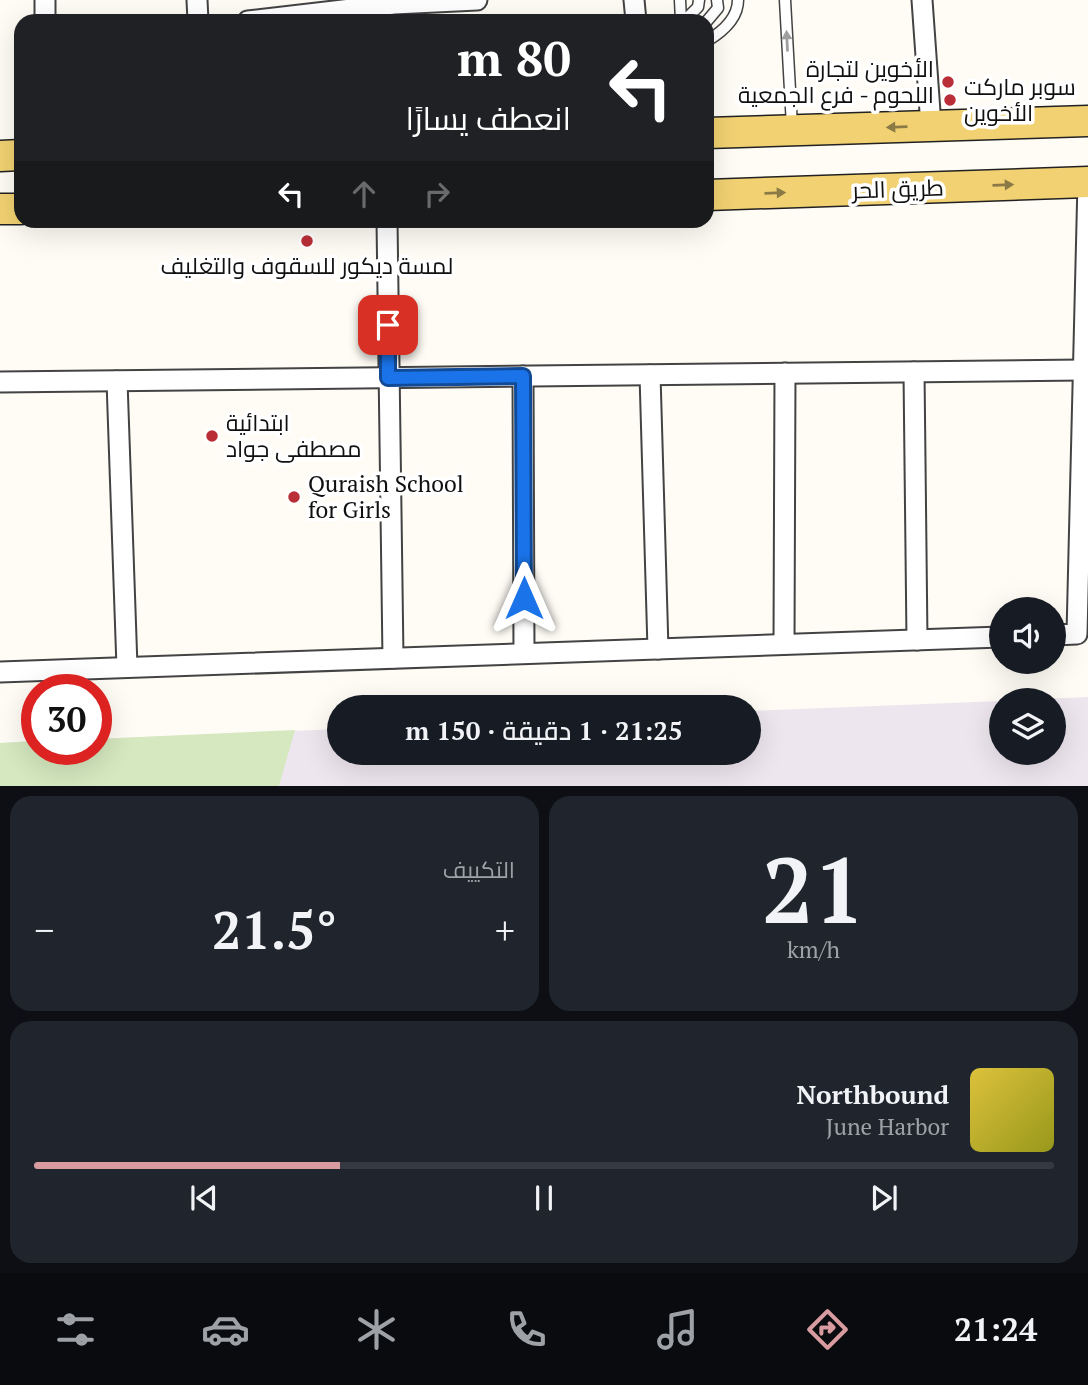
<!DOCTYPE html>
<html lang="ar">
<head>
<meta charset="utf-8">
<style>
  :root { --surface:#171b24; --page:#20242c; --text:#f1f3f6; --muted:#9ea1a6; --line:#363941; --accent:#d89ba0 }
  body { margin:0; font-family:"PT Serif",Cairo,serif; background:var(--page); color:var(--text); direction:rtl; height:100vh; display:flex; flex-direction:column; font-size:26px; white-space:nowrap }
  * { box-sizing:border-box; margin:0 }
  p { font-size:23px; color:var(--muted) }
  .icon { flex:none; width:38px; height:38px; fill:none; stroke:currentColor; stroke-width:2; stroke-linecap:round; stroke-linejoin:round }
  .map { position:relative; height:786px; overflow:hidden; direction:ltr }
  .panel { display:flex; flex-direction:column; gap:10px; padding:10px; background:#0d0f14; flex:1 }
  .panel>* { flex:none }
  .hud { position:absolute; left:14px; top:14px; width:700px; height:214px; border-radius:21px; box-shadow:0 7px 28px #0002; direction:rtl; background:#202124; color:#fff; overflow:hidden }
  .buttons { position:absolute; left:989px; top:597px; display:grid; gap:14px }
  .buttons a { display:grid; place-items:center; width:77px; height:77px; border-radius:50%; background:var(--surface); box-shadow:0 7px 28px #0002; font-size:35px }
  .speed { position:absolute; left:21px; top:674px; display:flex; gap:14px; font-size:35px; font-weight:700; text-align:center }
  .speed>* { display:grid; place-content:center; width:91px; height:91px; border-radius:50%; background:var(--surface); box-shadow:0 7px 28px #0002; line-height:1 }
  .speed .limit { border:10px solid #d22; background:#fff; color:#111 }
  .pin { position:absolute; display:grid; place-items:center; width:60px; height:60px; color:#fff; margin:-30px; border-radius:14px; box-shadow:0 4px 10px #0006 }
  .me { position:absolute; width:77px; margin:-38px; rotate:0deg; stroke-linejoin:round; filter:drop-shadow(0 0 5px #0008) }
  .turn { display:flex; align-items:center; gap:24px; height:147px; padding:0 28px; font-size:32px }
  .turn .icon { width:91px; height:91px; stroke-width:2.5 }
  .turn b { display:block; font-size:49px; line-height:60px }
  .lanes { display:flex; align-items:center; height:66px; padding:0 28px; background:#0003; justify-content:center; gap:35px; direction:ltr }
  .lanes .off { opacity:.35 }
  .big { font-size:52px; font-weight:600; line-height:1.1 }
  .panel .widget { flex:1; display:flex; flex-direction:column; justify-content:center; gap:10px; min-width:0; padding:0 24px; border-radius:21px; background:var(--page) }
  .panel .dial { align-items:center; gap:0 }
  .dial b { font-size:91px; line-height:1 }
  .song { display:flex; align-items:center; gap:21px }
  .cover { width:84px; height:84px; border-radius:10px; background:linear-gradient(135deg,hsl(50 70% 55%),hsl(60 70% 35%)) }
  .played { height:7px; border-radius:4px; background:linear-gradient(90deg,var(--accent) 30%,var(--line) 30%) }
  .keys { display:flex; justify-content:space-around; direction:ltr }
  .heat { display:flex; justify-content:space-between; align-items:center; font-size:38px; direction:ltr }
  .panel .tiles { flex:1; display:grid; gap:10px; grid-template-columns:1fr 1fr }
  .widget:last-child { grid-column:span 2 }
  .trip { position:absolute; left:327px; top:695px; width:434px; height:70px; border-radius:35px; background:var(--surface); box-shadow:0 7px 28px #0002; font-weight:600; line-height:70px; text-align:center; direction:rtl }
  .tab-bar { display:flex; height:112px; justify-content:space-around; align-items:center; background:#090b0e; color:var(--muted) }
  .tab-bar .icon { width:49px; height:49px }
  .tab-bar .selected { color:var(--accent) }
  .tab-bar b { font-size:32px; color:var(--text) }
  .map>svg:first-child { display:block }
</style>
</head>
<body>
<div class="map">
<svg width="1088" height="787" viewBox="0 0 1088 787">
  <rect width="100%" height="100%" fill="#fefcf4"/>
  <!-- industrial -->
  <polygon fill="#ede6ee" points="1088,697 1088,787 0,787 0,743 37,741 37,749 96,749 96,739 339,729 340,752 749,752 749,711 1001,701 1001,752 1054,752 1054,700 1018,700"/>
  <!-- green -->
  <polygon fill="#d5e8bf" points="295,730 279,786 0,786 0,743 37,741 37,749 96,749 96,739"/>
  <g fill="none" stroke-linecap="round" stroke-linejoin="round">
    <defs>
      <g id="service">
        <polyline points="680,0 681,21"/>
        <polyline points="785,0 792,126"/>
        <polyline points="684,21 698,7 699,0"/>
        <polyline points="707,21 718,8 717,0"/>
        <path d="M707 41C722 32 738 19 738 0"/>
      </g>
      <g id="minor">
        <polyline points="45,0 45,21"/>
        <polyline points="197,0 198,21"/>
        <polyline points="634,0 636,21"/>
        <polyline points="922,0 931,126"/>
        <polyline points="248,21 394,4 477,0"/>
        <polyline points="387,220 393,658"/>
        <polyline points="914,372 917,640"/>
        <polyline points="650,375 658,649"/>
        <polyline points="523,376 524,653"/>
        <polyline points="117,381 127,667"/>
        <polyline points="0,382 1083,370"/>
        <polyline points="1054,635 1077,634 1088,182"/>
        <polyline points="784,644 785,373"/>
        <polyline points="0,672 1001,637"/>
      </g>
      <g id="primary">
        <polyline points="707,133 1088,121"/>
        <polyline points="0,156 21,155"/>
        <polyline points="707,195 1088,182"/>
        <polyline points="0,209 21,209"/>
      </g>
    </defs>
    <!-- service casing -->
    <use href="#service" stroke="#434343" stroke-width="13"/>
    <!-- minor casing -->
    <use href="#minor" stroke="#434343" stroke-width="23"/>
    <!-- primary casing -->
    <use href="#primary" stroke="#212121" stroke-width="33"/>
    <!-- service -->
    <use href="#service" stroke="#fff" stroke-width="10"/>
    <!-- minor -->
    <use href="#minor" stroke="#fff" stroke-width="19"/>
    <!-- primary -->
    <use href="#primary" stroke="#f1d172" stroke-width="30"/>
  </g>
  <!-- one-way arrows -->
  <defs><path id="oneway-solid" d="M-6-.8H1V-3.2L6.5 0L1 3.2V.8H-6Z" transform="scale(1.75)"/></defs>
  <use fill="#9f9f9f" href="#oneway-solid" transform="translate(787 41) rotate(-93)"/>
  <g fill="#8c7a46">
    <use href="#oneway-solid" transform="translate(897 127) rotate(178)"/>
    <use href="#oneway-solid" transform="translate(1003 185) rotate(-2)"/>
    <use href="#oneway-solid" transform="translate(775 193) rotate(-2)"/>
  </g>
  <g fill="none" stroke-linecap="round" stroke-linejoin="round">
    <defs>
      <polyline id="route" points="388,325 388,378 523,376 524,598"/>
    </defs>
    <!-- route casing -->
    <use href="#route" stroke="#114b97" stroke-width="18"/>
    <!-- route -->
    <use href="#route" stroke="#1a73e8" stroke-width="12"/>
  </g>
  <!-- markers -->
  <g fill="#ba2f37" stroke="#fff" stroke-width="2.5">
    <circle cx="948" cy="82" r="7"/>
    <circle cx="950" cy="100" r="7"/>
    <circle cx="307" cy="241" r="7"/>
    <circle cx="212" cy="436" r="7"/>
    <circle cx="294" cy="497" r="7"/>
  </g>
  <g text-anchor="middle" stroke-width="7" stroke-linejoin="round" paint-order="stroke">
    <!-- poi labels -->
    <g font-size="23" fill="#101010" stroke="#fff" text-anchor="start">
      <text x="934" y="77" text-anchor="end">الأخوين لتجارة<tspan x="934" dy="26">اللحوم - فرع الجمعية</tspan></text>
      <text x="964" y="95">سوبر ماركت<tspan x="964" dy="26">الأخوين</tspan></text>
      <text x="307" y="274" text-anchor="middle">لمسة ديكور للسقوف والتغليف</text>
      <text x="226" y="431">ابتدائية<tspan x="226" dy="26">مصطفى جواد</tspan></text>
      <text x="308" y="492">Quraish School<tspan x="308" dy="26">for Girls</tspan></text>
    </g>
    <!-- street labels -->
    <g font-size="23" fill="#101010" stroke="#fff">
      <text transform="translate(898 189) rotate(-2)" y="8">طريق الحر</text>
    </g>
  </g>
</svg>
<div class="buttons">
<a><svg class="icon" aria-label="sound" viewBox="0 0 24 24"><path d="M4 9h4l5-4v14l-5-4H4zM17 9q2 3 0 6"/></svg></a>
<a><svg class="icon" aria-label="layers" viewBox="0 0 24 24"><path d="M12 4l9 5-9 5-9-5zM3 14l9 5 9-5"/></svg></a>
</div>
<div class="speed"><div class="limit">30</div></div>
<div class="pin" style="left:388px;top:325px;background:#d93025"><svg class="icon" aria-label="arrive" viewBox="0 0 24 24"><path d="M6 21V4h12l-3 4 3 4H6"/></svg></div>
<svg class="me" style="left:524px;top:598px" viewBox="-20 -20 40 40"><path d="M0-17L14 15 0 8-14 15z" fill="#1a73e8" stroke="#fff" stroke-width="4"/></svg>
<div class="trip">21:25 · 1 دقيقة · 150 m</div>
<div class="hud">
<div class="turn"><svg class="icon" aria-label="left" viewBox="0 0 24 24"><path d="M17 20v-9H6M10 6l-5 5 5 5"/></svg><div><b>80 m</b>انعطف يسارًا</div></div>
<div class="lanes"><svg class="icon" aria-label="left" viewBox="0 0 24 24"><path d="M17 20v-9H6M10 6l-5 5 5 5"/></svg><svg class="icon off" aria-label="ahead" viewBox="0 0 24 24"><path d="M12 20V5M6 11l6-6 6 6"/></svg><svg class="icon off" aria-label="right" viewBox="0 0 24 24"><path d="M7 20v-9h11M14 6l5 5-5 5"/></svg></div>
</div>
</div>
<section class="panel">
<div class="tiles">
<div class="widget dial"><b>21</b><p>km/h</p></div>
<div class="widget"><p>التكييف</p>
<div class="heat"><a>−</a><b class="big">21.5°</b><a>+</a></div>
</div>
<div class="widget">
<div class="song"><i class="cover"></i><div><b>Northbound</b><p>June Harbor</p></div></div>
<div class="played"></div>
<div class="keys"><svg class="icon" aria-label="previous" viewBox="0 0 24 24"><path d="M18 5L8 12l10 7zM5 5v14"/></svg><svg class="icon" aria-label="pause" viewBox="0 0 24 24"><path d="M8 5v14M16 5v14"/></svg><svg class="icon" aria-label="next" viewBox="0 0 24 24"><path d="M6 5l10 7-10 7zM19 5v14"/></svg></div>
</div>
</div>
</section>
<nav class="tab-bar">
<b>21:24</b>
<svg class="icon selected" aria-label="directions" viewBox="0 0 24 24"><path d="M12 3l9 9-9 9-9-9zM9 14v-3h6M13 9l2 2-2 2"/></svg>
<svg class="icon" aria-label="music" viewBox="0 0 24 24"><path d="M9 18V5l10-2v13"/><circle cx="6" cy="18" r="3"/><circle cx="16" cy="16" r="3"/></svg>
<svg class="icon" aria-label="phone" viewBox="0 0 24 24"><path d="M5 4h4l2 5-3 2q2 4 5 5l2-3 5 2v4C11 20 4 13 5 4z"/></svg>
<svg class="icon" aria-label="climate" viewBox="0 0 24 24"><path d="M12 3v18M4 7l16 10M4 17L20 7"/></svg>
<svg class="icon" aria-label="car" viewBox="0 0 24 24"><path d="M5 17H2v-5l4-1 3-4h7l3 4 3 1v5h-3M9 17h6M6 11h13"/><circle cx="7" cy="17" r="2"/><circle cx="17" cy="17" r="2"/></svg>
<svg class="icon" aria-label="filters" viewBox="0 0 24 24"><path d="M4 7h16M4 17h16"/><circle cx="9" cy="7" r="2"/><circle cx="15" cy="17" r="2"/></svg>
</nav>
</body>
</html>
